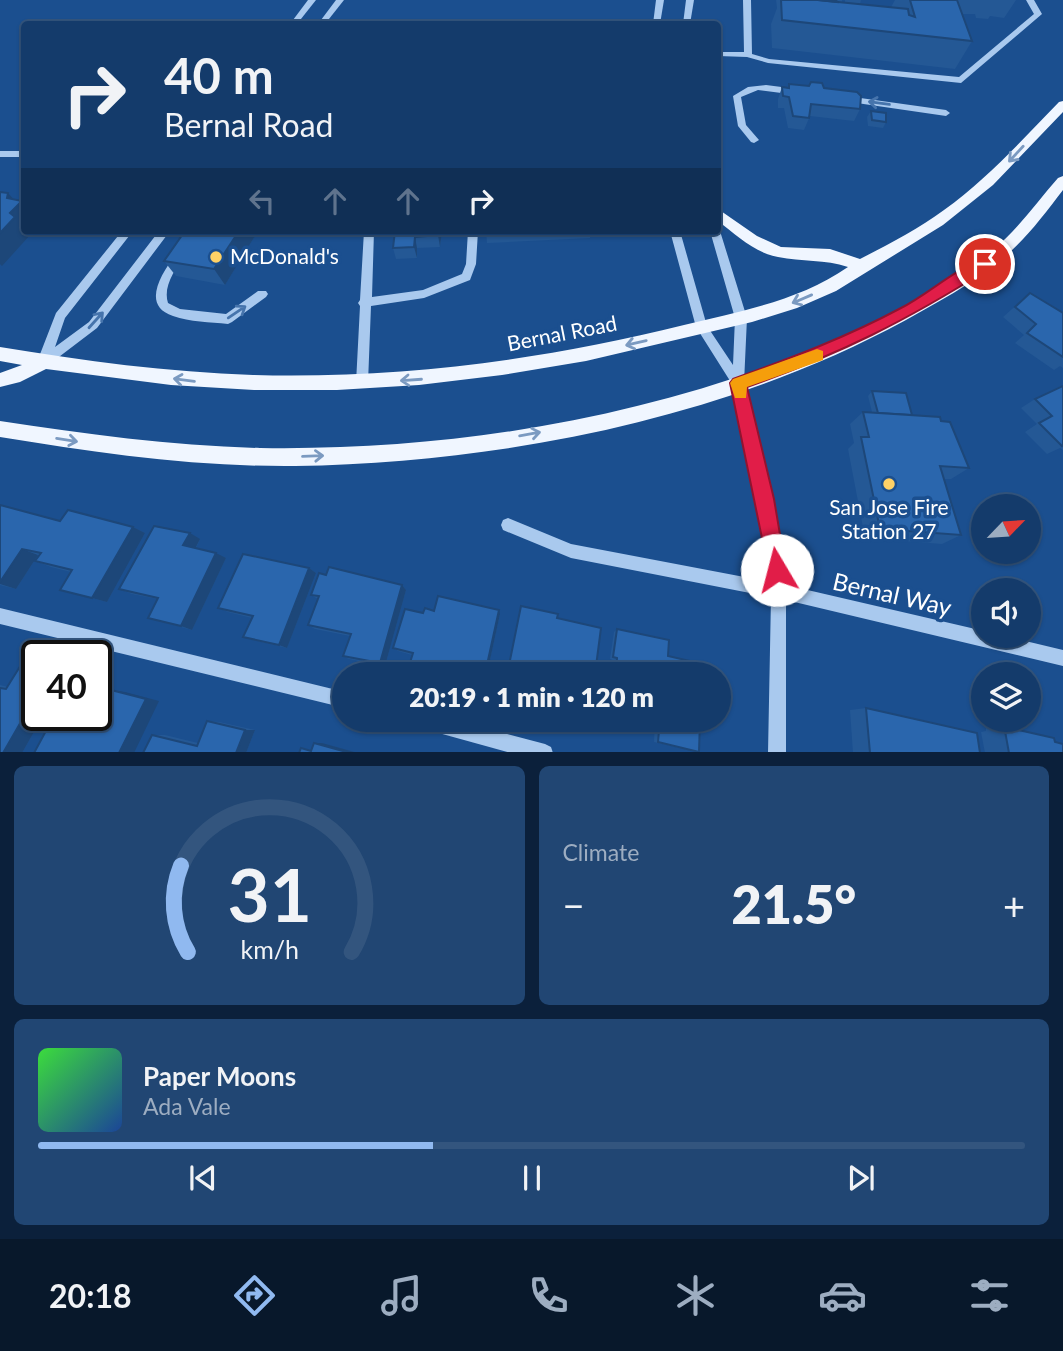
<!DOCTYPE html>
<html lang="en">
<head>
<meta charset="utf-8">
<style>
  :root { --surface:#143b6b; --page:#214673; --text:#f1f3f6; --muted:#9dadc1; --line:#33557e; --accent:#90b9f0 }
  body { margin:0; font-family:Lato,sans-serif; background:var(--page); color:var(--text); height:100vh; display:flex; flex-direction:column; font-size:26px; white-space:nowrap }
  * { box-sizing:border-box; margin:0 }
  p { font-size:23px; color:var(--muted) }
  .icon { flex:none; width:38px; height:38px; fill:none; stroke:currentColor; stroke-width:2; stroke-linecap:round; stroke-linejoin:round }
  .map { position:relative; height:752px; overflow:hidden }
  .side { display:flex; flex-direction:column; gap:14px; padding:14px; background:#0b203b; flex:1 }
  .side>* { flex:none }
  .guide { position:absolute; left:21px; top:21px; width:700px; height:214px; border-radius:7px; box-shadow:0 2px 5px #0004,0 0 0 2px var(--line); background:#143b6b; color:var(--text); overflow:hidden }
  .needle { width:46px; rotate:65deg }
  .controls { position:absolute; left:971px; top:494px; display:grid; gap:14px }
  .controls a { display:grid; place-items:center; width:70px; height:70px; border-radius:50%; background:var(--surface); box-shadow:0 2px 5px #0004,0 0 0 2px var(--line); font-size:35px }
  .speed { position:absolute; left:21px; top:640px; display:flex; gap:14px; font-size:35px; font-weight:700; text-align:center }
  .speed>* { display:grid; place-content:center; width:91px; height:91px; border-radius:50%; background:var(--surface); box-shadow:0 2px 5px #0004,0 0 0 2px var(--line); line-height:1 }
  .speed .limit { border:4px solid #111; border-radius:10px; background:#fff; color:#111 }
  .pin { position:absolute; display:grid; place-items:center; width:60px; height:60px; color:#fff; margin:-30px; border:4px solid #fff; border-radius:50%; box-shadow:0 2px 7px #0007 }
  .me { position:absolute; width:77px; margin:-38px; rotate:352deg; stroke-linejoin:round; filter:drop-shadow(0 0 5px #0008) }
  .turn { display:flex; align-items:center; gap:24px; height:147px; padding:0 28px; font-size:32px }
  .turn .icon { width:91px; height:91px; stroke-width:2.5 }
  .turn b { display:block; font-size:49px; line-height:60px }
  .lanes { display:flex; align-items:center; height:66px; padding:0 28px; background:#0003; justify-content:center; gap:35px; direction:ltr }
  .lanes .off { opacity:.35 }
  .big { font-size:52px; font-weight:800; line-height:1.1 }
  .side .card { flex:1; display:flex; flex-direction:column; justify-content:center; gap:10px; min-width:0; padding:0 24px; border-radius:10px; background:var(--page) }
  .side .dial { align-items:center; gap:0 }
  .dial svg { height:182px; overflow:visible; fill:none; stroke:var(--line); stroke-width:7; stroke-linecap:round; text-anchor:middle }
  .dial text { fill:var(--text); stroke:none }
  .song { display:flex; align-items:center; gap:21px }
  .cover { width:84px; height:84px; border-radius:10px; background:linear-gradient(135deg,hsl(120 70% 55%),hsl(220 70% 35%)) }
  .played { height:7px; border-radius:4px; background:linear-gradient(90deg,var(--accent) 40%,var(--line) 40%) }
  .keys { display:flex; justify-content:space-around; direction:ltr }
  .heat { display:flex; justify-content:space-between; align-items:center; font-size:38px; direction:ltr }
  .side .tiles { flex:1; display:grid; gap:14px; grid-template-columns:1fr 1fr }
  .card:last-child { grid-column:span 2 }
  .trip { position:absolute; left:332px; top:662px; width:399px; height:70px; border-radius:35px; background:var(--surface); box-shadow:0 2px 5px #0004,0 0 0 2px var(--line); font-weight:800; line-height:70px; text-align:center }
  .tabs { display:flex; height:112px; justify-content:space-around; align-items:center; background:#08182b; color:var(--muted) }
  .tabs .icon { width:49px; height:49px }
  .tabs .current { color:var(--accent) }
  .tabs b { font-size:32px; color:var(--text) }
  .map>svg:first-child { display:block }
</style>
</head>
<body>
<div class="map">
<svg width="1063" height="753" viewBox="0 0 1063 753">
  <rect width="100%" height="100%" fill="#1b4f8f"/>
  <g fill="none" stroke-linecap="round" stroke-linejoin="round">
    <!-- minor -->
    <g fill="#a9c9ee" fill-rule="evenodd">
      <polygon points="308,0 316,0 297,24 290,24"/>
      <polygon points="336,0 344,0 325,24 318,24"/>
      <polygon points="656,0 664,0 660,24 653,24"/>
      <polygon points="686,0 694,0 690,24 683,24"/>
      <polygon points="743,0 751,0 752,54 769,59 959,77 1034,14 1026,0 1034,0 1042,14 961,83 768,63 747,57 718,56 718,52 744,52"/>
      <polygon points="766,85 797,89 801,92 797,95 758,90 741,97 746,125 759,140 754,143 751,142 738,126 733,96 748,87"/>
      <polygon points="846,96 946,110 950,113 946,116 843,101 843,97"/>
      <rect x="0" y="151" width="24" height="6"/>
      <polygon points="718,228 720,231 747,318 744,383 781,550 786,585 984,631 984,635 1000,635 1063,650 1063,666 786,600 786,753 768,753 771,597 571,558 503,530 501,525 503,520 508,518 571,544 770,582 767,550 732,384 696,327 670,231 680,231 707,326 733,365 735,318 710,231 718,231"/>
      <polygon points="122,231 133,231 65,318 55,347 89,322 159,231 170,231 97,328 47,366 39,366 37,362 56,313"/>
      <path d="M194 231H205C192 250 160 278 168 303L180 309 226 314 258 291H266L268 294 266 297 232 322 228 324C210 322 190 322 173 316 130 302 180 250 194 231Z"/>
      <polygon points="364,231 374,231 372,297 423,290 462,274 466,264 468,231 478,231 476,264 470,280 424,298 371,306 368,383 366,387 362,388 358,387 356,383 360,306 358,303 360,300"/>
      <polygon points="0,608 345,692 345,708 0,624"/>
      <polygon points="409,719 450,719 545,744 551,747 553,753 511,753 417,727 411,725"/>
    </g>
    <!-- major -->
    <g fill="#f0f6ff" fill-rule="evenodd">
      <path d="M1063 101V112L993 185 943 225 836 291 797 308 752 322 586 361 502 375 419 385 337 390H254L171 385 46 369 20 382 0 387V373L22 365 0 361V347C84 361 168 372 253 375 398 379 544 360 684 325 741 311 799 301 848 267 825 259 802 262 778 257 755 253 736 235 718 221V209L757 236 781 247 830 249 860 259C889 244 918 229 944 210 987 179 1022 140 1059 102Z"/>
      <path d="M1063 176V190C1043 216 1024 242 998 262 970 285 938 302 906 320 722 420 504 462 295 466 196 467 97 453 0 437V421C86 434 173 446 260 448 449 451 646 419 820 346 880 321 944 291 994 249 1018 229 1037 202 1058 178Z"/>
    </g>
  </g>
  <!-- wall -->
  <g fill="#245895">
    <polygon points="776,0 842,0 842,2 845,3 845,0 861,0 860,4 891,7 895,0 1016,0 1004,18 990,16 988,19 976,18 975,14 963,14 972,41 955,69 772,48 771,24 777,8"/>
    <polygon points="789,84 824,88 860,109 854,121 810,116 804,130 788,128 784,108 778,108 778,99 782,87 787,88"/>
    <polygon points="871,111 886,122 883,128 868,126 867,117"/>
    <polygon points="185,231 258,231 225,285 176,276 164,261"/>
    <polygon points="395,231 442,231 440,247 417,248 417,258 396,259 393,248"/>
    <polygon points="486,231 591,231 590,238 487,243"/>
    <polygon points="1030,293 1063,313 1063,368 1060,366 1054,370 1015,343 1024,335 1003,317"/>
    <polygon points="1063,386 1063,450 1060,448 1047,454 1025,432 1037,424 1021,408 1035,399"/>
    <polygon points="872,391 912,415 941,421 969,468 951,479 944,479 961,535 942,544 865,538 848,449 854,443 850,424 863,412 872,412 868,396"/>
    <polygon points="0,505 60,521 133,527 145,533 107,602 60,590 71,572 51,567 35,561 39,555 38,555 16,589 0,585"/>
    <polygon points="200,539 196,548 226,558 192,630 148,618 157,599 132,594 119,589"/>
    <polygon points="309,568 316,573 287,648 253,640 243,637 252,618 228,612 218,608"/>
    <polygon points="402,585 406,590 385,666 349,659 343,656 350,636 315,629 308,625 318,599 311,595"/>
    <polygon points="499,610 500,614 487,674 422,674 412,671 408,669 412,655 398,651 393,648 423,613 434,611"/>
    <polygon points="617,629 702,674 613,674 615,661 610,659 614,632"/>
    <polygon points="24,660 37,662 37,716 43,716 22,753 0,753 0,685 8,687"/>
    <polygon points="866,708 980,753 853,753 850,710"/>
    <polygon points="655,719 700,719 699,752 693,751 654,742"/>
    <polygon points="207,721 219,722 255,730 246,753 143,753 152,735 165,735 198,743"/>
    <polygon points="986,728 1010,728 1055,742 1063,753 985,753 981,732 986,731"/>
  </g>
  <!-- shaded-wall -->
  <g fill="#1d4779">
    <polygon points="8,193 19,205 22,201 24,203 24,231 28,231 31,234 2,266 0,264 0,233 10,213 7,198"/>
    <polygon points="239,231 258,231 225,285 214,269"/>
    <polygon points="438,231 442,231 440,247 438,235"/>
    <polygon points="415,237 417,248 417,258 414,247"/>
    <polygon points="133,527 145,533 107,602 92,598"/>
    <polygon points="190,533 200,539 194,551 183,545"/>
    <polygon points="22,549 38,555 16,589 0,584 0,582"/>
    <polygon points="216,553 226,558 192,630 181,626"/>
    <polygon points="309,568 316,573 287,648 279,645"/>
    <polygon points="402,585 406,590 385,666 380,663"/>
    <polygon points="499,610 500,614 487,674 485,674"/>
    <polygon points="111,690 125,692 159,701 134,753 119,753"/>
    <polygon points="37,694 37,716 43,716 22,753 3,753"/>
    <polygon points="245,730 255,730 246,753 236,753"/>
    <polygon points="314,743 322,743 358,753 350,753"/>
  </g>
  <!-- building -->
  <g fill="#2a66ad" stroke="#1d4779" stroke-width="2">
    <polygon points="781,0 818,0 908,9 909,15 915,17 910,0 957,0 972,41 782,20"/>
    <polygon points="818,0 836,0 837,2"/>
    <polygon points="811,82 822,83 824,88 857,92 861,96 860,109 811,104 809,118 793,116 789,97 783,96 782,87 789,88 789,84 809,86"/>
    <polygon points="871,111 886,113 886,122 872,120"/>
    <polygon points="0,192 8,193 7,198 22,201 10,213 15,217 0,233"/>
    <polygon points="185,231 239,231 214,269 164,261"/>
    <polygon points="395,231 438,231 438,235 415,237 414,247 393,248"/>
    <polygon points="1030,293 1063,313 1063,357 1027,333 1036,324 1015,307"/>
    <polygon points="1063,386 1063,445 1062,446 1039,423 1052,416 1035,399"/>
    <polygon points="872,391 906,393 912,415 878,413"/>
    <polygon points="863,412 940,417 941,421 950,422 969,468 940,466 961,535 880,529 861,437 869,437"/>
    <polygon points="0,505 60,521 68,510 133,527 92,598 60,590 72,570 35,561 41,553 22,549 0,582"/>
    <polygon points="154,526 190,533 183,545 216,553 181,626 148,618 158,598 119,589"/>
    <polygon points="243,554 309,568 279,645 243,637 253,616 218,608"/>
    <polygon points="329,567 402,585 380,663 343,656 351,634 308,625 319,596 311,595 319,573 326,575"/>
    <polygon points="438,596 499,610 485,674 428,674 408,669 413,653 393,648 405,609 423,613 425,608 434,611"/>
    <polygon points="521,606 558,614 557,618 601,628 595,674 521,674 508,670"/>
    <polygon points="617,629 669,640 668,656 703,664 702,674 616,674 617,658 613,657"/>
    <polygon points="24,660 37,663 37,694 3,753 0,753 0,688 6,689"/>
    <polygon points="111,690 146,699 119,753 34,753 54,716 89,716 96,718"/>
    <polygon points="866,708 977,733 980,753 870,753"/>
    <polygon points="660,719 700,719 699,752 658,742"/>
    <polygon points="207,721 245,730 236,753 143,753 152,735 197,746"/>
    <polygon points="1010,728 1054,738 1055,742 1063,744 1063,753 1009,753 1005,731 1011,732"/>
    <polygon points="314,743 350,753 299,753 301,748 311,751"/>
  </g>
  <!-- one-way arrows -->
  <defs><path id="oneway-shaft" d="M-6 0H5M1.5-3L5.5 0L1.5 3" fill="none" stroke-width="1.6" stroke-linecap="round" stroke-linejoin="round" transform="scale(1.75)"/></defs>
  <g stroke="#4674ac">
    <use href="#oneway-shaft" transform="translate(879 103) rotate(-172)"/>
    <use href="#oneway-shaft" transform="translate(237 312) rotate(-34)"/>
    <use href="#oneway-shaft" transform="translate(96 320) rotate(-48)"/>
  </g>
  <g stroke="#7b9ac1">
    <use href="#oneway-shaft" transform="translate(1016 154) rotate(133)"/>
    <use href="#oneway-shaft" transform="translate(802 299) rotate(157)"/>
    <use href="#oneway-shaft" transform="translate(636 343) rotate(167)"/>
    <use href="#oneway-shaft" transform="translate(184 380) rotate(-173)"/>
    <use href="#oneway-shaft" transform="translate(411 380) rotate(176)"/>
    <use href="#oneway-shaft" transform="translate(530 434) rotate(-10)"/>
    <use href="#oneway-shaft" transform="translate(67 440) rotate(9)"/>
    <use href="#oneway-shaft" transform="translate(313 456) rotate(-2)"/>
  </g>
  <!-- route -->
  <path fill="#e11d48" stroke="#92132f" stroke-width="2" d="M985 259 990 260V268C906 321 840 354 747 387L774 499 786 570 783 577 777 580 770 577 730 383 733 379C791 358 847 337 901 308 929 294 955 268 985 259Z"/>
  <!-- slow -->
  <polygon fill="#f59e0b" points="817,349 823,351 823,360 747,387 746,398 735,398 730,383 733,379"/>
  <!-- markers -->
  <g fill="#ffd166" stroke="#1b4f8f" stroke-width="2.5">
    <circle cx="216" cy="257" r="7"/>
    <circle cx="889" cy="484" r="7"/>
  </g>
  <g text-anchor="middle" stroke-width="7" stroke-linejoin="round" paint-order="stroke">
    <!-- poi labels -->
    <g font-size="21" fill="#fff" stroke="#1b4f8f" text-anchor="start">
      <text x="230" y="264">McDonald's</text>
      <text x="889" y="515" text-anchor="middle">San Jose Fire<tspan x="889" dy="24">Station 27</tspan></text>
    </g>
    <!-- street labels -->
    <g font-size="21" fill="#fff" stroke="#1b4f8f">
      <text transform="translate(562 334) rotate(-11)" y="7">Bernal Road</text>
    </g>
    <!-- near-street labels -->
    <g font-size="24" fill="#fff" stroke="#1b4f8f">
      <text transform="translate(892 595) rotate(13)" y="8">Bernal Way</text>
    </g>
  </g>
</svg>
<div class="controls">
<a><svg class="needle" viewBox="-14 -14 28 28"><path d="M0-13l5 13h-10z" fill="#e53935"/><path d="M0 13l5-13h-10z" fill="#9dadc1"/></svg></a>
<a><svg class="icon" aria-label="sound" viewBox="0 0 24 24"><path d="M4 9h4l5-4v14l-5-4H4zM17 9q2 3 0 6"/></svg></a>
<a><svg class="icon" aria-label="layers" viewBox="0 0 24 24"><path d="M12 4l9 5-9 5-9-5zM3 14l9 5 9-5"/></svg></a>
</div>
<div class="speed"><div class="limit">40</div></div>
<div class="pin" style="left:985px;top:264px;background:#d93025"><svg class="icon" aria-label="arrive" viewBox="0 0 24 24"><path d="M6 21V4h12l-3 4 3 4H6"/></svg></div>
<svg class="me" style="left:777px;top:570px" viewBox="-20 -20 40 40"><circle r="19" fill="#fff"/><path d="M0-13L10 11 0 6-10 11z" fill="#e11d48"/></svg>
<div class="trip">20:19 · 1 min · 120 m</div>
<div class="guide">
<div class="turn"><svg class="icon" aria-label="right" viewBox="0 0 24 24"><path d="M7 20v-9h11M14 6l5 5-5 5"/></svg><div><b>40 m</b>Bernal Road</div></div>
<div class="lanes"><svg class="icon off" aria-label="left" viewBox="0 0 24 24"><path d="M17 20v-9H6M10 6l-5 5 5 5"/></svg><svg class="icon off" aria-label="ahead" viewBox="0 0 24 24"><path d="M12 20V5M6 11l6-6 6 6"/></svg><svg class="icon off" aria-label="ahead" viewBox="0 0 24 24"><path d="M12 20V5M6 11l6-6 6 6"/></svg><svg class="icon" aria-label="right" viewBox="0 0 24 24"><path d="M7 20v-9h11M14 6l5 5-5 5"/></svg></div>
</div>
</div>
<section class="side">
<div class="tiles">
<div class="card dial"><svg viewBox="0 0 100 80">
<path d="M14 69A42 42 0 1 1 86 69"/>
<path d="M14 69A42 42 0 0 1 11 31" stroke="#90b9f0"/>
<text x="50" y="56" font-size="32" font-weight="700">31</text>
<text x="50" y="72" font-size="11">km/h</text>
</svg></div>
<div class="card"><p>Climate</p>
<div class="heat"><a>−</a><b class="big">21.5°</b><a>+</a></div>
</div>
<div class="card">
<div class="song"><i class="cover"></i><div><b>Paper Moons</b><p>Ada Vale</p></div></div>
<div class="played"></div>
<div class="keys"><svg class="icon" aria-label="previous" viewBox="0 0 24 24"><path d="M18 5L8 12l10 7zM5 5v14"/></svg><svg class="icon" aria-label="pause" viewBox="0 0 24 24"><path d="M8 5v14M16 5v14"/></svg><svg class="icon" aria-label="next" viewBox="0 0 24 24"><path d="M6 5l10 7-10 7zM19 5v14"/></svg></div>
</div>
</div>
</section>
<nav class="tabs">
<b>20:18</b>
<svg class="icon current" aria-label="directions" viewBox="0 0 24 24"><path d="M12 3l9 9-9 9-9-9zM9 14v-3h6M13 9l2 2-2 2"/></svg>
<svg class="icon" aria-label="music" viewBox="0 0 24 24"><path d="M9 18V5l10-2v13"/><circle cx="6" cy="18" r="3"/><circle cx="16" cy="16" r="3"/></svg>
<svg class="icon" aria-label="phone" viewBox="0 0 24 24"><path d="M5 4h4l2 5-3 2q2 4 5 5l2-3 5 2v4C11 20 4 13 5 4z"/></svg>
<svg class="icon" aria-label="climate" viewBox="0 0 24 24"><path d="M12 3v18M4 7l16 10M4 17L20 7"/></svg>
<svg class="icon" aria-label="car" viewBox="0 0 24 24"><path d="M5 17H2v-5l4-1 3-4h7l3 4 3 1v5h-3M9 17h6M6 11h13"/><circle cx="7" cy="17" r="2"/><circle cx="17" cy="17" r="2"/></svg>
<svg class="icon" aria-label="filters" viewBox="0 0 24 24"><path d="M4 7h16M4 17h16"/><circle cx="9" cy="7" r="2"/><circle cx="15" cy="17" r="2"/></svg>
</nav>
</body>
</html>
